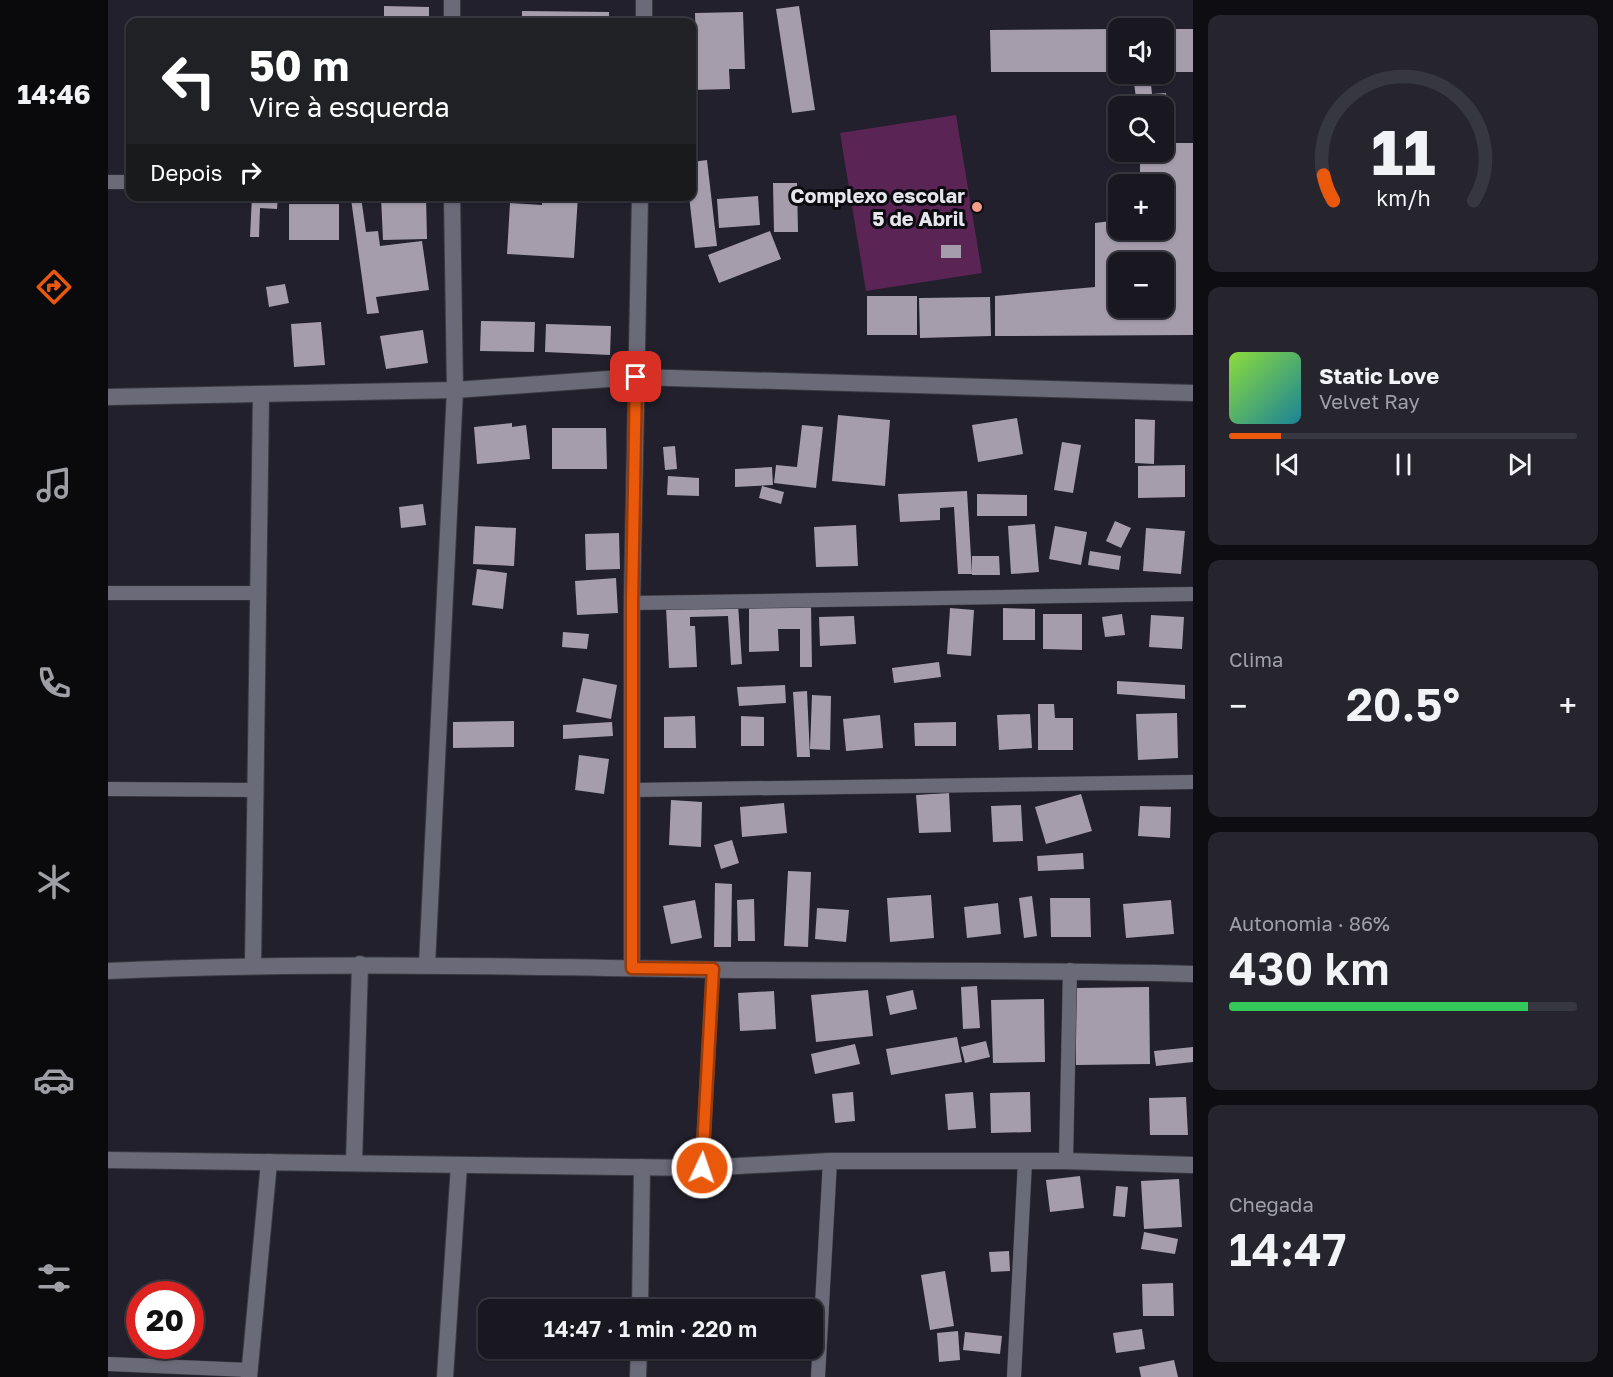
<!DOCTYPE html>
<html lang="pt">
<head>
<meta charset="utf-8">
<style>
  :root { --surface:#191821; --page:#26252e; --text:#f1f3f6; --muted:#9fa0a5; --line:#37373f; --accent:#ea580c }
  body { margin:0; font-family:"Golos Text",sans-serif; background:var(--page); color:var(--text); height:100vh; display:flex; flex-direction:column; font-size:22px; white-space:nowrap }
  * { box-sizing:border-box; margin:0 }
  p { font-size:20px; color:var(--muted) }
  .icon { flex:none; width:33px; height:33px; fill:none; stroke:currentColor; stroke-width:2; stroke-linecap:round; stroke-linejoin:round }
  .map { position:relative; flex:1; overflow:hidden }
  .side { display:flex; flex-direction:column; gap:15px; padding:15px; background:#0e0d12; width:420px }
  .side>* { flex:none }
  .top-card { position:absolute; left:18px; top:18px; width:570px; height:183px; border-radius:12px; box-shadow:0 2px 4px #0004,0 0 0 2px var(--line); background:#202124; color:#fff; overflow:hidden }
  .fabs { position:absolute; left:1000px; top:18px; display:grid; gap:12px }
  .fabs a { display:grid; place-items:center; width:66px; height:66px; border-radius:12px; background:var(--surface); box-shadow:0 2px 4px #0004,0 0 0 2px var(--line); font-size:30px }
  .speed { position:absolute; left:18px; top:1281px; display:flex; gap:12px; font-size:30px; font-weight:700; text-align:center }
  .speed>* { display:grid; place-content:center; width:78px; height:78px; border-radius:50%; background:var(--surface); box-shadow:0 2px 4px #0004,0 0 0 2px var(--line); line-height:1 }
  .speed .limit { border:9px solid #d22; background:#fff; color:#111 }
  .pin { position:absolute; display:grid; place-items:center; width:51px; height:51px; color:#fff; margin:-26px; border-radius:12px; box-shadow:0 3px 9px #0006 }
  .me { position:absolute; width:66px; margin:-33px; rotate:3deg; stroke-linejoin:round; filter:drop-shadow(0 0 4px #0008) }
  .turn { display:flex; align-items:center; gap:21px; height:126px; padding:0 24px; font-size:27px }
  .turn .icon { width:78px; height:78px; stroke-width:2.5 }
  .turn b { display:block; font-size:42px; line-height:51px }
  .then { display:flex; align-items:center; height:57px; padding:0 24px; background:#0003; gap:12px; font-size:22px }
  .big { font-size:45px; font-weight:600; line-height:1.1 }
  .side .card { flex:1; display:flex; flex-direction:column; justify-content:center; gap:9px; min-width:0; padding:0 21px; border-radius:12px; background:var(--page) }
  .side .dial { align-items:center; gap:0 }
  .dial svg { height:156px; overflow:visible; fill:none; stroke:var(--line); stroke-width:7; stroke-linecap:round; text-anchor:middle }
  .dial text { fill:var(--text); stroke:none }
  .song { display:flex; align-items:center; gap:18px }
  .cover { width:72px; height:72px; border-radius:9px; background:linear-gradient(135deg,hsl(90 70% 55%),hsl(190 70% 35%)) }
  .played { height:6px; border-radius:3px; background:linear-gradient(90deg,var(--accent) 15%,var(--line) 15%) }
  .keys { display:flex; justify-content:space-around; direction:ltr }
  .heat { display:flex; justify-content:space-between; align-items:center; font-size:33px; direction:ltr }
  .charge { height:9px; border-radius:4px; background:linear-gradient(90deg,#34c759 86%,var(--line) 0) }
  .trip { position:absolute; left:370px; top:1299px; width:345px; height:60px; border-radius:12px; background:var(--surface); box-shadow:0 2px 4px #0004,0 0 0 2px var(--line); font-weight:600; line-height:60px; text-align:center }
  main { display:flex; flex:1; min-height:0 }
  .tabs { display:flex; flex-direction:column; width:108px; justify-content:space-around; align-items:center; background:#0a0a0d; color:var(--muted) }
  .tabs .icon { width:42px; height:42px }
  .tabs .active { color:var(--accent) }
  .tabs b { font-size:27px; color:var(--text) }
  .map>svg:first-child { display:block }
</style>
</head>
<body>
<main>
<nav class="tabs">
<b>14:46</b>
<svg class="icon active" aria-label="directions" viewBox="0 0 24 24"><path d="M12 3l9 9-9 9-9-9zM9 14v-3h6M13 9l2 2-2 2"/></svg>
<svg class="icon" aria-label="music" viewBox="0 0 24 24"><path d="M9 18V5l10-2v13"/><circle cx="6" cy="18" r="3"/><circle cx="16" cy="16" r="3"/></svg>
<svg class="icon" aria-label="phone" viewBox="0 0 24 24"><path d="M5 4h4l2 5-3 2q2 4 5 5l2-3 5 2v4C11 20 4 13 5 4z"/></svg>
<svg class="icon" aria-label="climate" viewBox="0 0 24 24"><path d="M12 3v18M4 7l16 10M4 17L20 7"/></svg>
<svg class="icon" aria-label="car" viewBox="0 0 24 24"><path d="M5 17H2v-5l4-1 3-4h7l3 4 3 1v5h-3M9 17h6M6 11h13"/><circle cx="7" cy="17" r="2"/><circle cx="17" cy="17" r="2"/></svg>
<svg class="icon" aria-label="filters" viewBox="0 0 24 24"><path d="M4 7h16M4 17h16"/><circle cx="9" cy="7" r="2"/><circle cx="15" cy="17" r="2"/></svg>
</nav>
<div class="map">
<svg width="1085" height="1377" viewBox="0 0 1085 1377">
  <rect width="100%" height="100%" fill="#21202c"/>
  <!-- green -->
  <polygon fill="#5a2455" points="848,115 874,273 758,291 732,133"/>
  <!-- building -->
  <g fill="#a59dac" fill-rule="evenodd">
    <polygon points="276,6 321,7 321,22 276,22"/>
    <polygon points="691,6 707,110 684,113 668,9"/>
    <polygon points="414,11 501,12 501,22 414,22"/>
    <polygon points="635,12 637,69 621,69 622,89 584,90 584,54 588,54 587,13"/>
    <polygon points="1011,29 1011,72 883,72 882,30"/>
    <rect x="1056" y="29" width="29" height="43"/>
    <polygon points="1042,74 1044,94 1058,93 1061,123 1056,124 1056,106 1029,106 1025,75"/>
    <path d="M1056 143H1085V335L887 336V296L987 287V223L1011 220V230H1056V184H1032V152H1056ZM1011 262H1056V308H1011Z"/>
    <polygon points="599,160 609,246 587,248 581,196 584,196 584,162"/>
    <polygon points="665,183 689,183 690,232 666,232"/>
    <polygon points="144,196 170,196 169,209 152,208 151,237 142,237"/>
    <polygon points="318,196 319,239 275,240 273,197"/>
    <polygon points="434,196 470,196 466,258 399,254 402,203 434,205"/>
    <polygon points="650,196 652,225 611,228 609,199"/>
    <polygon points="253,197 258,232 270,231 272,246 314,241 321,290 268,297 271,313 259,314 243,199"/>
    <rect x="181" y="204" width="50" height="36"/>
    <polygon points="662,231 673,259 611,283 600,255"/>
    <rect x="833" y="245" width="20" height="13"/>
    <polygon points="177,284 181,303 161,307 158,287"/>
    <rect x="759" y="296" width="50" height="39"/>
    <polygon points="882,297 883,336 812,338 811,298"/>
    <polygon points="373,321 427,322 426,352 372,351"/>
    <polygon points="213,322 217,365 186,367 183,324"/>
    <polygon points="438,324 503,326 502,355 437,352"/>
    <polygon points="315,330 320,363 278,369 272,336"/>
    <polygon points="730,415 782,420 777,486 724,481"/>
    <polygon points="909,418 915,454 870,462 864,425"/>
    <polygon points="1027,419 1047,420 1046,464 1027,463"/>
    <polygon points="404,423 404,427 418,425 422,459 369,464 366,427"/>
    <polygon points="694,425 715,427 708,488 666,483 668,465 689,467"/>
    <polygon points="444,428 498,428 499,469 444,469"/>
    <polygon points="954,442 973,445 965,493 946,490"/>
    <polygon points="567,446 569,469 557,470 555,447"/>
    <polygon points="1077,465 1077,497 1030,498 1030,466"/>
    <polygon points="664,467 665,485 627,487 627,469"/>
    <polygon points="560,476 591,478 591,496 559,495"/>
    <polygon points="654,486 676,492 673,504 651,498"/>
    <polygon points="859,491 864,574 850,574 846,507 832,508 832,520 792,522 790,494"/>
    <polygon points="869,494 919,495 919,516 869,516"/>
    <polygon points="315,504 318,525 293,528 291,507"/>
    <polygon points="1007,521 1023,528 1013,548 998,541"/>
    <polygon points="927,524 931,572 903,574 900,526"/>
    <polygon points="748,525 750,566 708,567 706,527"/>
    <polygon points="367,526 408,528 406,566 365,564"/>
    <polygon points="947,526 979,532 973,565 941,559"/>
    <polygon points="1038,528 1077,531 1073,574 1035,571"/>
    <polygon points="511,533 512,569 478,570 477,534"/>
    <polygon points="982,551 1013,556 1011,570 980,565"/>
    <polygon points="864,556 891,556 892,575 864,575"/>
    <polygon points="369,569 399,573 395,609 364,605"/>
    <polygon points="508,578 510,613 469,615 467,581"/>
    <polygon points="630,604 634,664 623,665 620,616 582,617 582,626 587,626 589,667 561,668 558,607"/>
    <polygon points="641,605 703,605 704,667 692,667 692,629 670,629 671,651 641,652"/>
    <polygon points="842,608 866,610 863,656 839,654"/>
    <polygon points="895,608 927,609 927,640 895,640"/>
    <polygon points="935,614 974,614 974,650 935,649"/>
    <polygon points="1014,614 1017,635 997,637 994,617"/>
    <polygon points="1043,615 1076,617 1074,649 1041,647"/>
    <polygon points="746,616 748,644 712,646 711,617"/>
    <polygon points="455,632 481,634 479,649 454,647"/>
    <polygon points="831,662 833,677 786,683 784,668"/>
    <polygon points="475,678 509,685 503,719 468,712"/>
    <polygon points="1009,681 1077,685 1077,699 1009,694"/>
    <polygon points="677,685 678,703 631,706 629,687"/>
    <polygon points="699,691 702,757 689,757 685,692"/>
    <polygon points="704,695 723,696 722,750 702,749"/>
    <polygon points="930,704 946,704 947,718 965,718 965,750 930,750"/>
    <polygon points="1069,713 1070,758 1030,760 1028,714"/>
    <polygon points="922,714 924,748 891,750 889,715"/>
    <polygon points="772,715 775,748 738,751 735,719"/>
    <polygon points="587,716 588,748 556,748 556,717"/>
    <polygon points="633,716 656,717 656,746 633,746"/>
    <polygon points="406,721 406,747 345,748 345,722"/>
    <polygon points="504,722 505,736 455,739 455,725"/>
    <polygon points="848,722 848,746 807,746 806,723"/>
    <polygon points="471,755 501,759 496,794 467,790"/>
    <polygon points="841,793 843,832 811,833 808,795"/>
    <polygon points="973,794 984,831 938,844 927,807"/>
    <polygon points="563,800 594,802 593,847 561,845"/>
    <polygon points="676,803 679,833 634,837 632,807"/>
    <polygon points="913,805 915,841 885,842 883,806"/>
    <polygon points="1032,806 1063,807 1062,838 1030,836"/>
    <polygon points="624,840 631,863 613,869 606,845"/>
    <polygon points="975,853 976,869 930,871 929,856"/>
    <polygon points="680,871 703,872 700,947 676,946"/>
    <polygon points="607,883 624,884 623,947 606,947"/>
    <polygon points="823,895 826,938 782,942 779,898"/>
    <polygon points="924,896 929,936 916,938 911,898"/>
    <polygon points="942,898 982,898 983,937 943,937"/>
    <polygon points="646,899 647,941 630,941 629,900"/>
    <polygon points="587,900 594,938 563,944 555,906"/>
    <polygon points="1063,900 1066,934 1018,938 1015,904"/>
    <polygon points="890,903 893,934 859,938 856,907"/>
    <polygon points="709,908 741,910 738,942 707,939"/>
    <polygon points="869,986 872,1028 855,1029 853,987"/>
    <polygon points="1041,987 1042,1064 968,1065 967,988"/>
    <polygon points="760,990 765,1036 708,1042 703,995"/>
    <polygon points="805,990 809,1009 782,1015 778,996"/>
    <polygon points="666,991 668,1029 632,1031 630,993"/>
    <polygon points="936,999 937,1062 885,1063 883,1000"/>
    <polygon points="849,1037 854,1062 783,1075 778,1049"/>
    <polygon points="878,1041 882,1057 857,1063 853,1047"/>
    <polygon points="747,1044 752,1064 707,1074 703,1054"/>
    <polygon points="1085,1047 1085,1062 1048,1066 1046,1051"/>
    <polygon points="745,1092 747,1121 727,1123 724,1094"/>
    <polygon points="865,1092 868,1128 840,1130 837,1094"/>
    <polygon points="922,1092 923,1132 883,1133 882,1093"/>
    <polygon points="1078,1097 1080,1135 1042,1135 1041,1098"/>
    <polygon points="972,1176 976,1208 942,1212 938,1180"/>
    <polygon points="1071,1179 1074,1227 1036,1229 1033,1181"/>
    <polygon points="1008,1186 1020,1187 1017,1217 1005,1216"/>
    <polygon points="1036,1232 1070,1239 1067,1254 1033,1249"/>
    <polygon points="901,1251 902,1271 883,1272 881,1252"/>
    <polygon points="837,1271 846,1326 822,1330 813,1275"/>
    <polygon points="1065,1283 1066,1316 1035,1316 1034,1284"/>
    <polygon points="1034,1329 1037,1349 1008,1353 1005,1333"/>
    <polygon points="850,1331 852,1360 831,1362 829,1333"/>
    <polygon points="857,1332 894,1336 892,1354 855,1350"/>
    <polygon points="1066,1360 1070,1377 1033,1377 1031,1367"/>
  </g>
  <g fill="none" stroke-linecap="round" stroke-linejoin="round">
    <defs>
      <g id="service">
        <polyline points="0,182 22,182"/>
        <polyline points="0,593 149,593"/>
        <polyline points="524,603 1085,594"/>
        <polyline points="0,789 147,790"/>
        <polyline points="524,790 1085,782"/>
        <polyline points="958,1161 962,970"/>
        <polyline points="594,1168 605,969"/>
        <polyline points="0,1364 141,1370"/>
        <polyline points="710,1377 722,1161"/>
        <polyline points="906,1377 917,1161"/>
      </g>
      <g id="minor">
        <polyline points="344,0 344,22"/>
        <polyline points="536,22 536,0"/>
        <polyline points="0,397 347,390 528,377 1085,393"/>
        <polyline points="145,964 153,395"/>
        <polyline points="319,965 347,390 344,196"/>
        <polyline points="524,967 524,603 532,196"/>
        <path d="M0 971C213 961 425 967 638 970 787 971 936 970 1085 974"/>
        <polyline points="0,1160 594,1168 722,1161 958,1161 1085,1165"/>
        <polyline points="246,1163 252,964"/>
        <polyline points="532,1310 534,1167"/>
        <polyline points="141,1377 161,1162"/>
        <polyline points="337,1377 351,1165"/>
        <polyline points="530,1377 531,1348"/>
      </g>
    </defs>
    <!-- service casing -->
    <use href="#service" stroke="#3b3a44" stroke-width="15"/>
    <!-- minor casing -->
    <use href="#minor" stroke="#3b3a44" stroke-width="18"/>
    <!-- service -->
    <use href="#service" stroke="#6b6a79" stroke-width="14"/>
    <!-- minor -->
    <use href="#minor" stroke="#6b6a79" stroke-width="16"/>
  </g>
  <g fill="none" stroke-linecap="round" stroke-linejoin="round">
    <defs>
      <polyline id="route" points="528,377 524,603 524,968 605,969 594,1168"/>
    </defs>
    <!-- route casing -->
    <use href="#route" stroke="#983908" stroke-width="15"/>
    <!-- route -->
    <use href="#route" stroke="#ea580c" stroke-width="10"/>
  </g>
  <!-- markers -->
  <circle fill="#f49e89" stroke="#0b0b10" stroke-width="2" cx="869" cy="207" r="6"/>
  <g text-anchor="middle" stroke-width="6" stroke-linejoin="round" paint-order="stroke">
    <!-- poi labels -->
    <g font-size="20" font-weight="bold" fill="#e6e5ed" stroke="#0b0b10" text-anchor="end">
      <text x="857" y="203">Complexo escolar<tspan x="857" dy="23">5 de Abril</tspan></text>
    </g>
  </g>
</svg>
<div class="fabs">
<a><svg class="icon" aria-label="sound" viewBox="0 0 24 24"><path d="M4 9h4l5-4v14l-5-4H4zM17 9q2 3 0 6"/></svg></a>
<a><svg class="icon" aria-label="search" viewBox="0 0 24 24"><circle cx="10" cy="10" r="6"/><path d="M15 15l6 6"/></svg></a>
<a>+</a>
<a>−</a>
</div>
<div class="speed"><div class="limit">20</div></div>
<div class="pin" style="left:528px;top:377px;background:#d93025"><svg class="icon" aria-label="arrive" viewBox="0 0 24 24"><path d="M6 21V4h12l-3 4 3 4H6"/></svg></div>
<svg class="me" style="left:594px;top:1168px" viewBox="-20 -20 40 40"><circle r="17" fill="#ea580c" stroke="#fff" stroke-width="3"/><path d="M0-11L8 9 0 5-8 9z" fill="#fff"/></svg>
<div class="trip">14:47 · 1 min · 220 m</div>
<div class="top-card">
<div class="turn"><svg class="icon" aria-label="left" viewBox="0 0 24 24"><path d="M17 20v-9H6M10 6l-5 5 5 5"/></svg><div><b>50 m</b>Vire à esquerda</div></div>
<div class="then">Depois<svg class="icon" aria-label="right" viewBox="0 0 24 24"><path d="M7 20v-9h11M14 6l5 5-5 5"/></svg></div>
</div>
</div>
<section class="side">
<div class="card dial"><svg viewBox="0 0 100 80">
<path d="M14 69A42 42 0 1 1 86 69"/>
<path d="M14 69A42 42 0 0 1 9 56" stroke="#ea580c"/>
<text x="50" y="56" font-size="32" font-weight="700">11</text>
<text x="50" y="72" font-size="11">km/h</text>
</svg></div>
<div class="card">
<div class="song"><i class="cover"></i><div><b>Static Love</b><p>Velvet Ray</p></div></div>
<div class="played"></div>
<div class="keys"><svg class="icon" aria-label="previous" viewBox="0 0 24 24"><path d="M18 5L8 12l10 7zM5 5v14"/></svg><svg class="icon" aria-label="pause" viewBox="0 0 24 24"><path d="M8 5v14M16 5v14"/></svg><svg class="icon" aria-label="next" viewBox="0 0 24 24"><path d="M6 5l10 7-10 7zM19 5v14"/></svg></div>
</div>
<div class="card"><p>Clima</p>
<div class="heat"><a>−</a><b class="big">20.5°</b><a>+</a></div>
</div>
<div class="card"><p>Autonomia · 86%</p><b class="big">430 km</b><div class="charge"></div></div>
<div class="card"><p>Chegada</p><b class="big">14:47</b></div>
</section>
</main>
</body>
</html>
